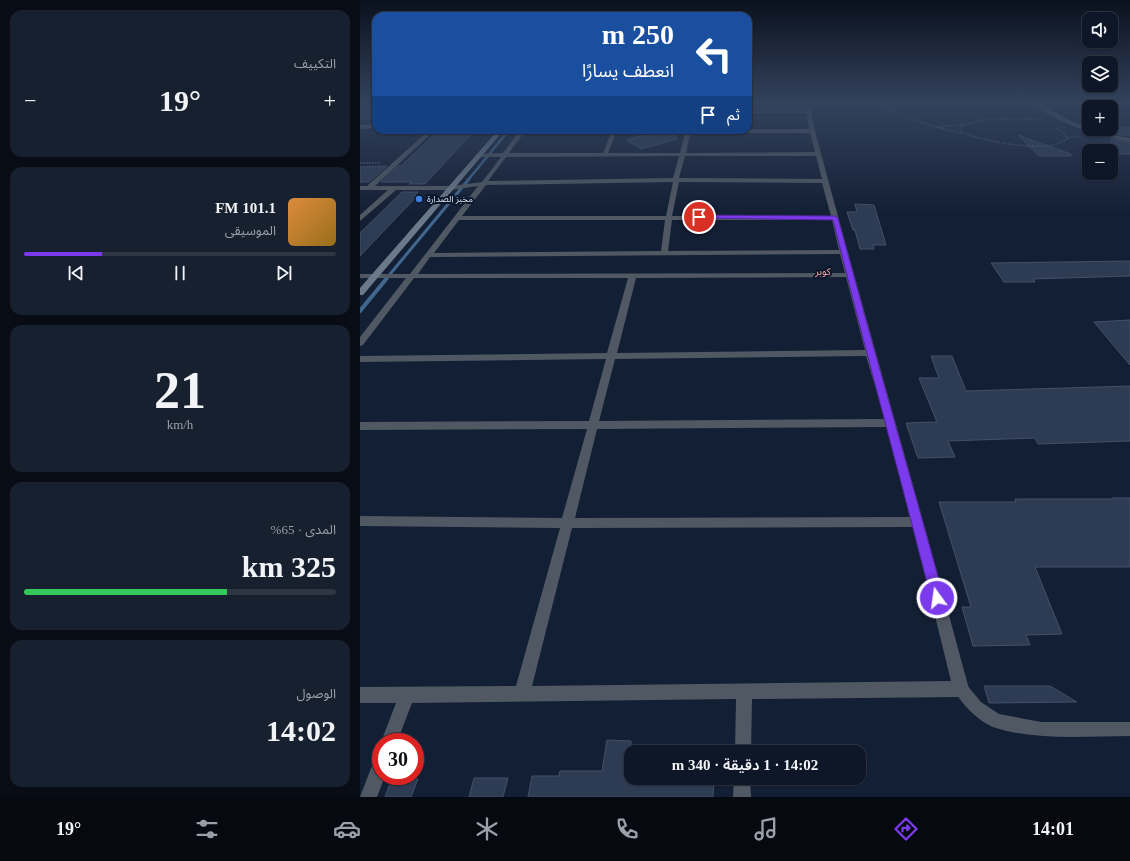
<!DOCTYPE html>
<html lang="ar">
<head>
<meta charset="utf-8">
<style>
  :root { --surface:#0e1727; --page:#17202f; --text:#f1f3f6; --muted:#9b9fa7; --line:#2e3644; --accent:#7c3aed }
  body { margin:0; font-family:"Times New Roman","Noto Sans Arabic",serif; background:var(--page); color:var(--text); direction:rtl; height:100vh; display:flex; flex-direction:column; font-size:15px; white-space:nowrap }
  * { box-sizing:border-box; margin:0 }
  p { font-size:13px; color:var(--muted) }
  .icon { flex:none; width:22px; height:22px; fill:none; stroke:currentColor; stroke-width:2; stroke-linecap:round; stroke-linejoin:round }
  .map { position:relative; flex:1; overflow:hidden; direction:ltr }
  .panel { display:flex; flex-direction:column; gap:10px; padding:10px; background:#080d15; width:360px }
  .panel>* { flex:none }
  .banner { position:absolute; left:12px; top:12px; width:380px; height:122px; border-radius:12px; box-shadow:0 1px 3px #0004,0 0 0 1px var(--line); direction:rtl; background:#1a4fa0; color:#fff; overflow:hidden }
  .controls { position:absolute; left:722px; top:12px; display:grid; gap:8px }
  .controls a { display:grid; place-items:center; width:36px; height:36px; border-radius:8px; background:var(--surface); box-shadow:0 1px 3px #0004,0 0 0 1px var(--line); font-size:20px }
  .speed { position:absolute; left:12px; top:733px; display:flex; gap:8px; font-size:20px; font-weight:700; text-align:center }
  .speed>* { display:grid; place-content:center; width:52px; height:52px; border-radius:50%; background:var(--surface); box-shadow:0 1px 3px #0004,0 0 0 1px var(--line); line-height:1 }
  .speed .limit { border:6px solid #d22; background:#fff; color:#111 }
  .pin { position:absolute; display:grid; place-items:center; width:34px; height:34px; color:#fff; margin:-17px; border:2px solid #fff; border-radius:50%; box-shadow:0 1px 4px #0007 }
  .me { position:absolute; width:44px; margin:-22px; rotate:346deg; stroke-linejoin:round; filter:drop-shadow(0 0 3px #0008) }
  .turn { display:flex; align-items:center; gap:14px; height:84px; padding:0 12px; font-size:18px }
  .turn .icon { width:52px; height:52px; stroke-width:2.5 }
  .turn b { display:block; font-size:28px; line-height:34px }
  .then { display:flex; align-items:center; height:38px; padding:0 12px; background:#0003; gap:8px; font-size:15px }
  .big { font-size:30px; font-weight:600; line-height:1.1 }
  .panel .card { flex:1; display:flex; flex-direction:column; justify-content:center; gap:6px; min-width:0; padding:0 14px; border-radius:12px; background:var(--page) }
  .panel .dial { align-items:center; gap:0 }
  .dial b { font-size:52px; line-height:1 }
  .song { display:flex; align-items:center; gap:12px }
  .cover { width:48px; height:48px; border-radius:6px; background:linear-gradient(135deg,hsl(30 70% 55%),hsl(40 70% 35%)) }
  .played { height:4px; border-radius:2px; background:linear-gradient(90deg,var(--accent) 25%,var(--line) 25%) }
  .keys { display:flex; justify-content:space-around; direction:ltr }
  .heat { display:flex; justify-content:space-between; align-items:center; font-size:22px; direction:ltr }
  .charge { height:6px; border-radius:3px; background:linear-gradient(90deg,#34c759 65%,var(--line) 0) }
  .trip { position:absolute; left:264px; top:745px; width:242px; height:40px; border-radius:12px; background:var(--surface); box-shadow:0 1px 3px #0004,0 0 0 1px var(--line); font-weight:600; line-height:40px; text-align:center; direction:rtl }
  .dock { display:flex; height:64px; justify-content:space-around; align-items:center; background:#060910; color:var(--muted) }
  .dock .icon { width:28px; height:28px }
  .dock .selected { color:var(--accent) }
  .dock b { font-size:18px; color:var(--text) }
  main { display:flex; flex:1; min-height:0 }
  .map>svg:first-child { display:block }
</style>
</head>
<body>
<main>
<div class="map">
<svg width="770" height="797" viewBox="0 0 770 797">
  <rect width="100%" height="100%" fill="#131f34"/>
  <g fill="none" stroke-linecap="round" stroke-linejoin="round">
    <!-- stream-far2 -->
    <polyline stroke="#41678f" stroke-width="2.5" points="108,180 149,130"/>
    <!-- stream-far1 -->
    <polyline stroke="#41678f" stroke-width="3" points="26,279 109,179"/>
    <!-- stream -->
    <polyline stroke="#41678f" stroke-width="4" points="0,311 27,278"/>
  </g>
  <!-- building -->
  <g fill="#2e3c53" stroke="#425168">
    <rect x="0" y="105" width="16" height="14"/>
    <polygon points="751,126 770,127 770,136 751,133"/>
    <polygon points="114,131 65,184 49,184 52,182 21,182 38,166 41,166 77,132"/>
    <polygon points="282,135 316,135 316,139 281,149 266,140"/>
    <polygon points="658,135 711,154 711,156 679,156"/>
    <polygon points="751,139 770,143 770,154 751,154"/>
    <polygon points="27,166 9,182 0,182 0,167"/>
    <polygon points="42,192 58,192 54,196 57,196 0,256 0,233"/>
    <polygon points="495,204 514,205 526,245 513,245 514,249 500,249 495,230 493,230 487,212 497,212"/>
    <polygon points="770,261 770,276 673,279 675,282 644,282 631,263"/>
    <polygon points="770,320 770,365 734,322"/>
    <polygon points="571,356 592,356 606,391 770,386 770,441 678,444 675,438 588,441 595,457 558,458 546,423 577,422 559,378 579,378"/>
    <polygon points="752,498 770,498 770,567 675,567 702,634 666,635 670,645 613,646 602,607 611,607 579,502 656,502 655,499 753,499"/>
    <polygon points="624,686 690,686 717,702 629,703"/>
    <polygon points="247,740 271,741 271,778 354,778 353,797 168,797 172,776 199,776 200,771 242,771"/>
    <polygon points="32,778 58,779 51,797 25,797"/>
    <polygon points="114,778 148,778 143,797 109,797"/>
  </g>
  <g fill="none" stroke-linecap="round" stroke-linejoin="round">
    <!-- path -->
    <g stroke="#566174" stroke-width="1.5" stroke-dasharray="1.5 1.5" stroke-linecap="butt">
      <path d="M516 103C545 119 571 126 603 134"/>
      <path d="M681 119H629L602 125 600 130C614 141 669 148 688 146 696 145 702 142 708 138"/>
      <polyline points="576,127 602,125"/>
      <polyline points="697,128 708,138 720,136"/>
      <polyline points="0,163 21,163"/>
    </g>
    <!-- lane -->
    <path fill="#505963" fill-rule="evenodd" d="M601 682 606 684 621 702 639 714 681 722H770V736C727 736 678 741 636 728 621 724 600 703 594 689L596 684Z"/>
    <!-- street -->
    <g fill="#505963" fill-rule="evenodd">
      <path d="M446 103H450L455 131C504 315 559 502 609 689L606 694 601 697 392 699 391 752H375L376 699 52 703 37 742H21L36 703H0V687L156 686 200 528 0 526V516L202 518 227 429 0 430V422L229 421 246 359 0 362V356L247 353 268 278H54L3 345 0 346V337L46 278H0V274H50L118 186 91 190H36L0 221V215L28 190H0V186H7L69 130H75L15 186H91L122 182 141 157H119L116 155 117 154 143 153 160 130 449 129 447 113H388V111H447ZM251 133 243 153H149L163 134ZM256 133H325L320 153H248ZM330 133H450L455 152 326 153ZM319 156 313 178 128 181 146 157ZM325 156H456L462 179 319 178ZM313 182 306 216H102L126 185ZM319 182 462 183 471 216H312ZM99 220H305L301 251 74 253ZM312 220H472L479 250 308 251ZM480 254 485 273 58 274 70 257ZM486 277 505 350 257 353 276 278ZM506 356 525 419 239 421 255 359ZM527 427 550 517 215 518 237 429ZM553 527 591 681 172 686 212 528Z"/>
      <path d="M674 103C684 103 702 117 713 122 731 130 750 135 770 138V142C743 137 693 123 674 103Z"/>
      <polygon points="16,124 16,128 0,129 0,125"/>
      <polygon points="21,756 21,776 25,776 17,797 0,797 15,758"/>
      <polygon points="374,778 390,778 391,797 373,797"/>
    </g>
    <!-- secondary -->
    <polygon fill="#6b7a8a" fill-rule="evenodd" points="138,130 144,130 3,295 0,295 0,288"/>
  </g>
  <!-- sky -->
  <linearGradient id="sky" x2="0" y2="1"><stop stop-color="#0a111d"/><stop offset="0.48" stop-color="#33425c"/><stop offset="1" stop-color="#33425c" stop-opacity="0"/></linearGradient>
  <rect width="770" height="214" fill="url(#sky)"/>
  <!-- route -->
  <path fill="#7c3aed" stroke="#51269a" d="M339 215 475 216 478 218C512 345 549 471 584 598L582 602 577 604 573 602 571 598C539 472 504 346 473 220L337 218 336 217Z"/>
  <!-- markers -->
  <circle fill="#3f7fe0" stroke="#0a162a" stroke-width="1.5" cx="59" cy="199" r="4"/>
  <g text-anchor="middle" stroke-width="4" stroke-linejoin="round" paint-order="stroke">
    <!-- far-poi labels -->
    <g font-size="9" fill="#dce5f4" stroke="#0a162a" text-anchor="start">
      <text x="67" y="202">مخبز الصدارة</text>
    </g>
    <!-- far-neighbourhood labels -->
    <g font-size="10" fill="#feaaa7" stroke="#0a162a">
      <text x="463" y="275">كوبر</text>
    </g>
  </g>
</svg>
<div class="controls">
<a><svg class="icon" aria-label="sound" viewBox="0 0 24 24"><path d="M4 9h4l5-4v14l-5-4H4zM17 9q2 3 0 6"/></svg></a>
<a><svg class="icon" aria-label="layers" viewBox="0 0 24 24"><path d="M12 4l9 5-9 5-9-5zM3 14l9 5 9-5"/></svg></a>
<a>+</a>
<a>−</a>
</div>
<div class="speed"><div class="limit">30</div></div>
<div class="pin" style="left:339px;top:217px;background:#d93025"><svg class="icon" aria-label="arrive" viewBox="0 0 24 24"><path d="M6 21V4h12l-3 4 3 4H6"/></svg></div>
<svg class="me" style="left:577px;top:598px" viewBox="-20 -20 40 40"><circle r="17" fill="#7c3aed" stroke="#fff" stroke-width="3"/><path d="M0-11L8 9 0 5-8 9z" fill="#fff"/></svg>
<div class="trip">14:02 · 1 دقيقة · 340 m</div>
<div class="banner">
<div class="turn"><svg class="icon" aria-label="left" viewBox="0 0 24 24"><path d="M17 20v-9H6M10 6l-5 5 5 5"/></svg><div><b>250 m</b>انعطف يسارًا</div></div>
<div class="then">ثم<svg class="icon" aria-label="arrive" viewBox="0 0 24 24"><path d="M6 21V4h12l-3 4 3 4H6"/></svg></div>
</div>
</div>
<section class="panel">
<div class="card"><p>التكييف</p>
<div class="heat"><a>−</a><b class="big">19°</b><a>+</a></div>
</div>
<div class="card">
<div class="song"><i class="cover"></i><div><b>101.1 FM</b><p>الموسيقى</p></div></div>
<div class="played"></div>
<div class="keys"><svg class="icon" aria-label="previous" viewBox="0 0 24 24"><path d="M18 5L8 12l10 7zM5 5v14"/></svg><svg class="icon" aria-label="pause" viewBox="0 0 24 24"><path d="M8 5v14M16 5v14"/></svg><svg class="icon" aria-label="next" viewBox="0 0 24 24"><path d="M6 5l10 7-10 7zM19 5v14"/></svg></div>
</div>
<div class="card dial"><b>21</b><p>km/h</p></div>
<div class="card"><p>المدى · 65%</p><b class="big">325 km</b><div class="charge"></div></div>
<div class="card"><p>الوصول</p><b class="big">14:02</b></div>
</section>
</main>
<nav class="dock">
<b>14:01</b>
<svg class="icon selected" aria-label="directions" viewBox="0 0 24 24"><path d="M12 3l9 9-9 9-9-9zM9 14v-3h6M13 9l2 2-2 2"/></svg>
<svg class="icon" aria-label="music" viewBox="0 0 24 24"><path d="M9 18V5l10-2v13"/><circle cx="6" cy="18" r="3"/><circle cx="16" cy="16" r="3"/></svg>
<svg class="icon" aria-label="phone" viewBox="0 0 24 24"><path d="M5 4h4l2 5-3 2q2 4 5 5l2-3 5 2v4C11 20 4 13 5 4z"/></svg>
<svg class="icon" aria-label="climate" viewBox="0 0 24 24"><path d="M12 3v18M4 7l16 10M4 17L20 7"/></svg>
<svg class="icon" aria-label="car" viewBox="0 0 24 24"><path d="M5 17H2v-5l4-1 3-4h7l3 4 3 1v5h-3M9 17h6M6 11h13"/><circle cx="7" cy="17" r="2"/><circle cx="17" cy="17" r="2"/></svg>
<svg class="icon" aria-label="filters" viewBox="0 0 24 24"><path d="M4 7h16M4 17h16"/><circle cx="9" cy="7" r="2"/><circle cx="15" cy="17" r="2"/></svg>
<b>19°</b>
</nav>
</body>
</html>
